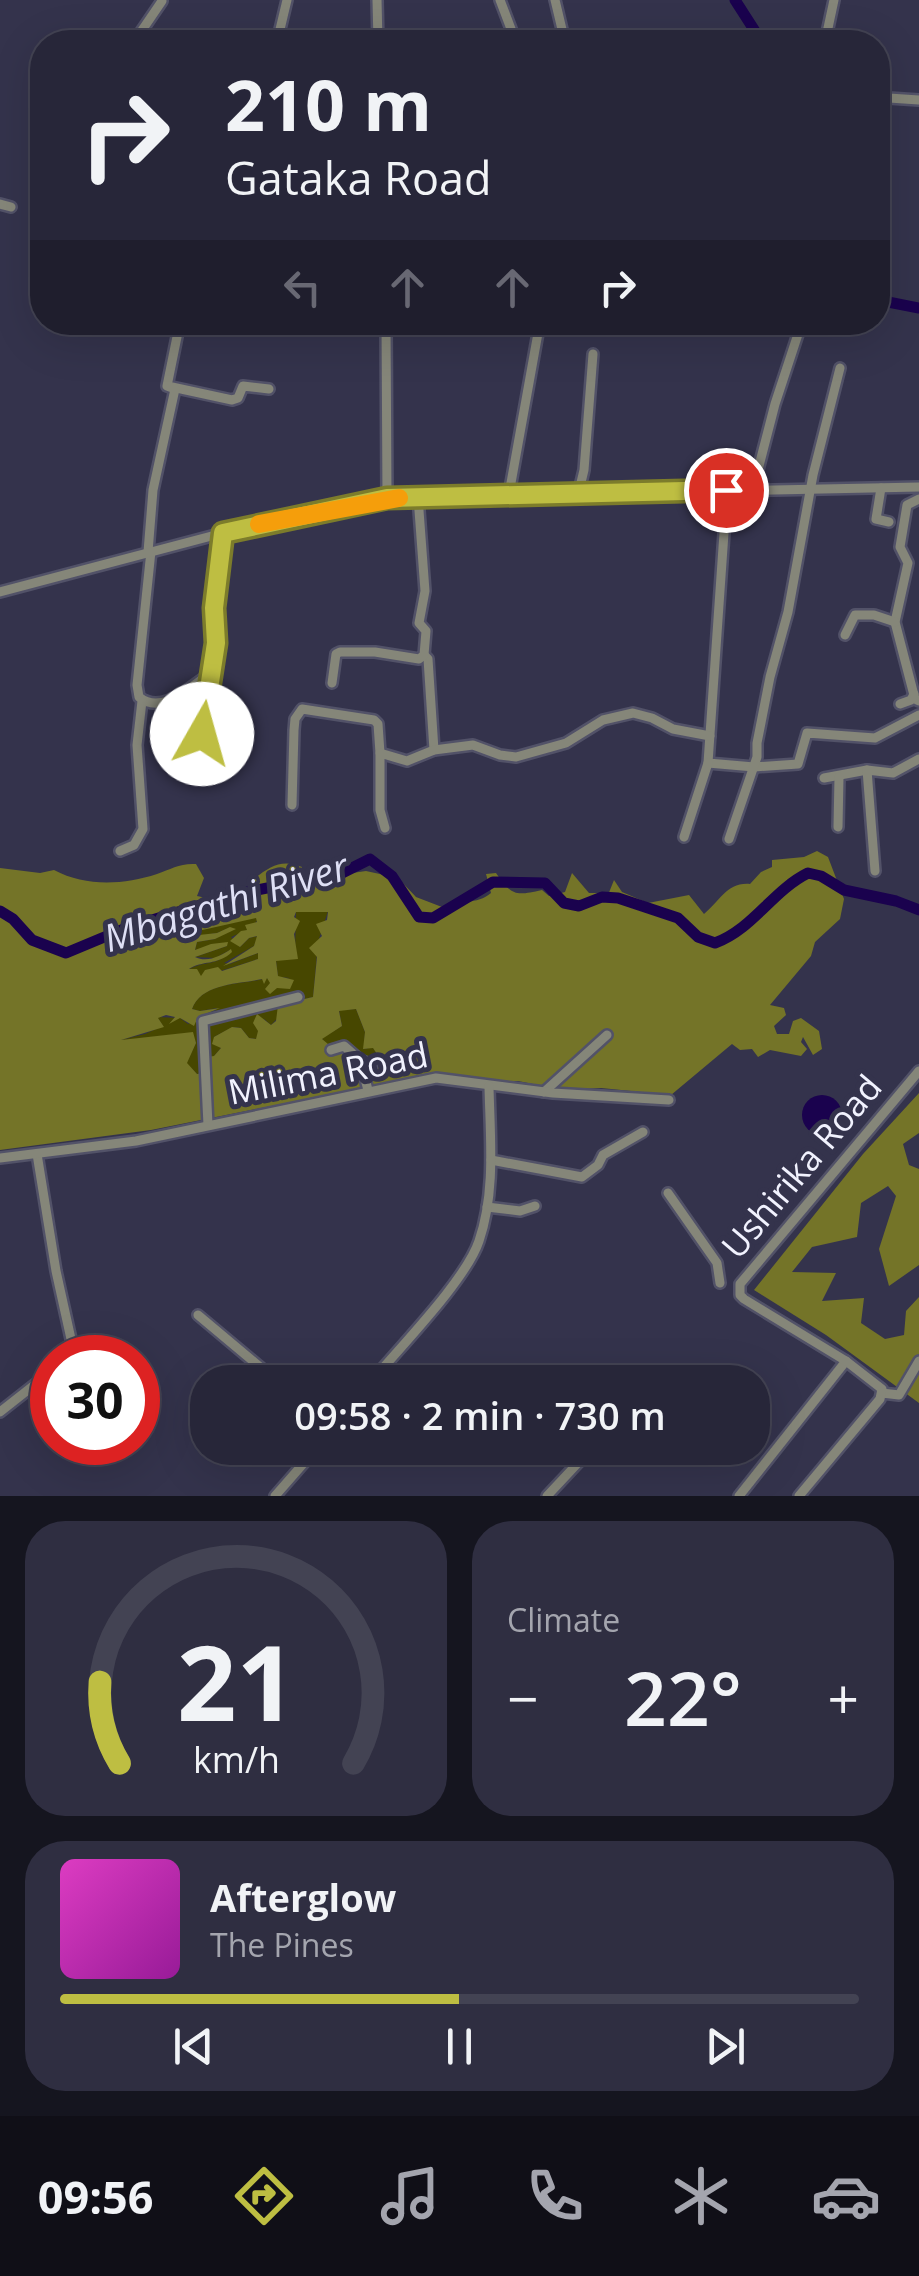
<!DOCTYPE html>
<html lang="en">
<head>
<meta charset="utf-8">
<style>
  :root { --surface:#272639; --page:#2f2e41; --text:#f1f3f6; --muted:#a4a5ae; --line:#434353; --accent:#bebe42 }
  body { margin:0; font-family:"Open Sans",sans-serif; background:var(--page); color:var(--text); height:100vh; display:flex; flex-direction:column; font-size:38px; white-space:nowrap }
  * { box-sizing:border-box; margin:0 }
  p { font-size:32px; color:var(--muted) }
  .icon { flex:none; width:55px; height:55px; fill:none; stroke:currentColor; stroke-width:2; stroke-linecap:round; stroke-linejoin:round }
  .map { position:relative; height:1496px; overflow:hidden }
  .side { display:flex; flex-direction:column; gap:25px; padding:25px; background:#15151f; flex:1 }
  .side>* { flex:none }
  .guide { position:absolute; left:30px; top:30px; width:860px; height:305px; border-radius:40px; box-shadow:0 10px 40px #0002,0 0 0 2px var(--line); background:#272639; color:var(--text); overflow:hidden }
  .speed { position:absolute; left:30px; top:1335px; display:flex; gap:20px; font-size:50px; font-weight:700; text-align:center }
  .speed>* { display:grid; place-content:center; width:130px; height:130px; border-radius:50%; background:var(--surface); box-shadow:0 10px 40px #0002,0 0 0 2px var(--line); line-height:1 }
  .speed .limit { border:15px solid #d22; background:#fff; color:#111 }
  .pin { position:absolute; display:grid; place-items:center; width:85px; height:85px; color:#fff; margin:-42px; border:5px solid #fff; border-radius:50%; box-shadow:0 2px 10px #0007 }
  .me { position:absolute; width:110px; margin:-55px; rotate:7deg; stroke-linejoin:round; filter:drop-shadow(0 0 8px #0008) }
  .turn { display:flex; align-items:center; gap:35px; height:210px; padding:0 30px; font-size:45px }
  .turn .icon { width:130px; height:130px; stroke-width:2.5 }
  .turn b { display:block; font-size:70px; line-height:85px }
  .lanes { display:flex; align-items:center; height:95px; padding:0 30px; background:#0003; justify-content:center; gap:50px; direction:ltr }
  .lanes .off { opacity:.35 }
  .big { font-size:75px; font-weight:600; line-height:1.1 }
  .side .tile { flex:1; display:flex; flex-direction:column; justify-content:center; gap:15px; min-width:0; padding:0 35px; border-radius:40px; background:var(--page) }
  .side .dial { align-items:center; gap:0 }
  .dial svg { height:260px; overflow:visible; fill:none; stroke:var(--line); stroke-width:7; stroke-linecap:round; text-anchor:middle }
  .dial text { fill:var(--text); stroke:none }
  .song { display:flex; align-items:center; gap:30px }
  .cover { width:120px; height:120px; border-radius:15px; background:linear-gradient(135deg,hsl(310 70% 55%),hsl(300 70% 35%)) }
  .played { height:10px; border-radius:5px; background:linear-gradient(90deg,var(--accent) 50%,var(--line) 50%) }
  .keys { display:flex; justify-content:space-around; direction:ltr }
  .heat { display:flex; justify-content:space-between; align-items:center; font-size:55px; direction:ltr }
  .side .tiles { flex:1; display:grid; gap:25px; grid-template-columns:1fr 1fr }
  .tile:last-child { grid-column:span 2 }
  .trip { position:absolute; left:190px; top:1365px; width:580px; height:100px; border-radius:40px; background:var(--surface); box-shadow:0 10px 40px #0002,0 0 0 2px var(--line); font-weight:600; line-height:100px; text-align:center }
  .menu { display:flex; height:160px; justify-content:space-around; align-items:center; background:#100f17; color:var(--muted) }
  .menu .icon { width:70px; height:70px }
  .menu .active { color:var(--accent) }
  .menu b { font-size:45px; color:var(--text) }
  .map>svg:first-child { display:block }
</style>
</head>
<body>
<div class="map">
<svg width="919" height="1496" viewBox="0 0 919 1496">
  <rect width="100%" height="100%" fill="#34334c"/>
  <!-- green -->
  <g fill="#474700">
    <path d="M296 911H328L318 942 313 997 294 1001 271 1025 264 1019 257 1039 249 1038 241 1028 233 1027 214 1037 221 1048 214 1056 210 1072 197 1074 186 1063 196 1043 192 1033 117 1041 145 1034 163 1026 157 1017 180 1018 188 1024 215 1012 217 1008 200 1011 192 1009C202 981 243 985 267 978L271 982 290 978 278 977 276 961 295 950Z"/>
    <path d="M257 917V921L248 930 231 937 240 947 249 938 258 936 254 946 224 963 230 964 258 953V959L201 977 188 970C203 960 219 967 230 950L215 958 195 957 227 946V943L195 950 197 942 215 939 229 928 217 933 198 936 197 931Z"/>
    <polygon points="356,1009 365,1032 364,1049 373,1047 377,1054 376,1064 327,1052 322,1038 342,1026 339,1010"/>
  </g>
  <!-- forest -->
  <g fill="#747428" fill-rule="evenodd">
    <path d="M817 851 828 857 844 899 840 919 815 942 811 956 770 1005 784 1008 786 1015 774 1026 777 1034H789L793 1021 801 1018 819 1031 822 1049 813 1055 803 1037 801 1042 807 1049 801 1056 770 1050 758 1057 752 1049 740 1050 732 1044 671 1095 601 1088 563 1090 518 1081H482L444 1073 427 1075 151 1130 0 1150V868L40 873 54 870C86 887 123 885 157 874 171 869 180 863 196 864L204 878 197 896 230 903 251 897 255 878C271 866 282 859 302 867L303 887 338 882 352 873 366 871 398 878 416 897 442 907C459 900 477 905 491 893L486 874 496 873C512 896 515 896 542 890L549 896 565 892 572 873 589 893H598L606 900 614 880 622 892 648 903 689 895 704 914C720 901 727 882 750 884L761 872 772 867V860L804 857ZM296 912H328L327 920 316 924 322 936 309 948 317 957 313 997 278 1005 276 1021 271 1025 257 1014 253 1023 258 1031 256 1039 249 1038 241 1028 232 1027 214 1037 212 1044 221 1048 214 1056 207 1057 212 1063 210 1072 197 1074 187 1063 196 1043 193 1032 121 1040 164 1027 158 1018 166 1015 175 1017 169 1024 180 1018 194 1026 198 1017 220 1008 200 1011 192 1009C201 983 239 984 262 979L264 984 267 978 270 983 265 989 270 994 277 988 290 989 294 980 278 976 276 961 298 959 294 934 300 921 294 917ZM256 918 257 922 245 925 247 930 241 931 230 941 240 947 249 938 257 936 254 946 223 966 258 953V959L222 971 218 967 205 970 201 976 197 969H189C202 960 217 966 232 952L231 949C221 956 207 963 195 957L227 946 228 942 211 944 195 950 197 942 215 939 236 929 230 927 217 933 199 935 198 931ZM356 1009 365 1032 363 1049 373 1048 377 1054 376 1064 343 1048 336 1053 328 1052V1044L322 1039 342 1026 339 1011Z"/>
    <polygon points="919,1093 919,1133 903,1144 909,1165 919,1169 919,1265 889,1286 879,1249 896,1196 888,1186 861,1203 857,1237 812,1247 792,1272 836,1273 822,1301 864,1298 861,1323 885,1339 904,1335 906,1311 919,1297 919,1403 826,1335 754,1290 863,1154"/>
  </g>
  <!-- water -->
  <circle fill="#1a024e" cx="822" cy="1115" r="20"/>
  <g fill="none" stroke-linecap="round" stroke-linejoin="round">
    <!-- river -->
    <g stroke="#1a024e" stroke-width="11">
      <polyline points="735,0 762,42"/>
      <polyline points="878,300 919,308"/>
      <path d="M0 911 13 919 32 940 66 953 126 928 237 894 342 873 370 859 392 876 419 917 433 918 493 882 545 883 564 903 579 906 602 897 618 898 678 918 698 937 715 943C753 929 772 891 808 873L821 876 844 890 896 901 919 910"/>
    </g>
    <defs>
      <g id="minor">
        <polyline points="377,0 378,42"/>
        <polyline points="500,0 516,42"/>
        <polyline points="555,0 565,42"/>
        <polyline points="134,42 162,1"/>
        <polyline points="277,42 287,0"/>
        <polyline points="825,42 834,0"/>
        <polyline points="878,94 889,98 919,100"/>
        <polyline points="0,204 11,207"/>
        <polyline points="386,322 387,498"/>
        <polyline points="172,387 232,400 238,398 243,386 269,389"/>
        <polyline points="881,488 876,519 889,522"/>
        <polyline points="753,489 775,404 802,322"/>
        <polyline points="727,490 708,763 754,767 798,764 807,733 875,738 919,715"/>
        <polyline points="509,494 540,322"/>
        <polyline points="578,495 584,470 593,354"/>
        <polyline points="919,499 907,505 900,547 908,563 895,622 915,699 919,701"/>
        <path d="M151 551 137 685 139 697C162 716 191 686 211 673"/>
        <polyline points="148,552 153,490 175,389 167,386 180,322"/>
        <polyline points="0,592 223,533 387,498 919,487"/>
        <polyline points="845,635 855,615 874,615 895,622"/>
        <polyline points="424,655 428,659 434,750"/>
        <polyline points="332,683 336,654 340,652 375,652 419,659 424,655 426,631 419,623 425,591 418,497"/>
        <polyline points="900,704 911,700 914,694"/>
        <polyline points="203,734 215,643 214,608 223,533"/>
        <polyline points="824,778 867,770"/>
        <polyline points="292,805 294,730 295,719 302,709 374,720 378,724 380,753"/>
        <polyline points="838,827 839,777"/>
        <polyline points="385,828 380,810 380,753 407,761 434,750 473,745 500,755 516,757 566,743 603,720 633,713 652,718 673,729 710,736"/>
        <polyline points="684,837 708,763"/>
        <polyline points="729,839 757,757 757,743 770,677 788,612 813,475 840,368"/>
        <polyline points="120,851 134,845 143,829 137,745 142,701"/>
        <polyline points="875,871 867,770 893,773 919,759"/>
        <polyline points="331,1050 344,1046 360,1060 372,1065 365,1079 368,1090"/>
        <polyline points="544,1092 607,1035"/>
        <polyline points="208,1125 203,1021 298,997"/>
        <polyline points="37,1154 56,1271 73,1348 70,1358"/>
        <polyline points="0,1158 136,1141 436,1078 553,1093 669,1100"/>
        <polyline points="491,1160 582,1177 598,1165 603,1155 643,1132"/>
        <polyline points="668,1193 717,1263 720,1283"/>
        <polyline points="487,1207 520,1211 535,1206"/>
        <polyline points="198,1315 278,1382"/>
        <path d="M371 1382C399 1348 466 1280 479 1241 496 1191 490 1137 489 1086"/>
        <polyline points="882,1393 899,1395 919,1361"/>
        <polyline points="0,1412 52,1371"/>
        <polyline points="275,1496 317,1448"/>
        <polyline points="547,1496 592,1448"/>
        <polyline points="739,1496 846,1361"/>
        <polyline points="799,1496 880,1399 882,1389 846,1361 744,1299 740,1295 740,1284 919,1071"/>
      </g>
    </defs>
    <!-- minor casing -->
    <use href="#minor" stroke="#525268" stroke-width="14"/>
    <!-- minor -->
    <use href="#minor" stroke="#858679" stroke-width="9"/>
  </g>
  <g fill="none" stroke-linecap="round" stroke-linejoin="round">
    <defs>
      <polyline id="route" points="202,734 216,643 214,608 223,533 387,498 726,490"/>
    </defs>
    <!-- route casing -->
    <use href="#route" stroke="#7c7c2b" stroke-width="25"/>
    <!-- route -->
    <use href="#route" stroke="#bebe42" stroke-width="18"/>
    <!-- slow -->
    <polyline stroke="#f59e0b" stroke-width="18" points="259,524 399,498"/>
  </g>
  <g text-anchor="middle" stroke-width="10" stroke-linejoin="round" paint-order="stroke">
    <!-- street labels -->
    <g font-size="35" fill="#f1f2fe" stroke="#34334c">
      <text transform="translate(328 1074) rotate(-11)" y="12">Milima Road</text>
      <text transform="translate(802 1167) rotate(-50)" y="12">Ushirika Road</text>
    </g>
    <!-- water labels -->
    <g font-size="38" font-style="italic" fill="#dedff5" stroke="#34334c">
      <text transform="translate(226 903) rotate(-17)" y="13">Mbagathi River</text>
    </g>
  </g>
</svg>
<div class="speed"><div class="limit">30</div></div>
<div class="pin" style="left:726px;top:490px;background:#d93025"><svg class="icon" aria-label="arrive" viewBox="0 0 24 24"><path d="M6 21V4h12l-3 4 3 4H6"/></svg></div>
<svg class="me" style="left:202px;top:734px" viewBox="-20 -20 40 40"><circle r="19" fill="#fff"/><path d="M0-13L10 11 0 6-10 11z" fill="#bebe42"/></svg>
<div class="trip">09:58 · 2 min · 730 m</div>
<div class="guide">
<div class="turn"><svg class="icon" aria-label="right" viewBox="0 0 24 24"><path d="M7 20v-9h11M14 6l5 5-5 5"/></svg><div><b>210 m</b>Gataka Road</div></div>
<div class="lanes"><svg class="icon off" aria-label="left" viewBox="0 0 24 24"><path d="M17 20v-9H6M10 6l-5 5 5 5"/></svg><svg class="icon off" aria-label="ahead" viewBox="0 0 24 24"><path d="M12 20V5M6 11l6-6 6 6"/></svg><svg class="icon off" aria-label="ahead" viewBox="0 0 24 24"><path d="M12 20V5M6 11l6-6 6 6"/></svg><svg class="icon" aria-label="right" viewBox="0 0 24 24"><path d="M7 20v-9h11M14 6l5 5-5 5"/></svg></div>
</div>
</div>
<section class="side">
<div class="tiles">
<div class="tile dial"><svg viewBox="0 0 100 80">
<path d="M14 69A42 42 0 1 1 86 69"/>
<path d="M14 69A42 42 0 0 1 8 44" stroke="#bebe42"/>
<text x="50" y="56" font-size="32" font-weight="700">21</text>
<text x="50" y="72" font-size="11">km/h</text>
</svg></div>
<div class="tile"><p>Climate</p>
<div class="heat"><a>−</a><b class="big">22°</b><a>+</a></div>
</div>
<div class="tile">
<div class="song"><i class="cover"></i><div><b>Afterglow</b><p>The Pines</p></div></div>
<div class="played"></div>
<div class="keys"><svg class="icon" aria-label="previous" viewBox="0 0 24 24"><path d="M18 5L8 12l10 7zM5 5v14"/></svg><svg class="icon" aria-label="pause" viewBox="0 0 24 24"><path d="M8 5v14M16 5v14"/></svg><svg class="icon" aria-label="next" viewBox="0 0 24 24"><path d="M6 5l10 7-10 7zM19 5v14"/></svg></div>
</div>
</div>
</section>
<nav class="menu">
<b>09:56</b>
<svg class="icon active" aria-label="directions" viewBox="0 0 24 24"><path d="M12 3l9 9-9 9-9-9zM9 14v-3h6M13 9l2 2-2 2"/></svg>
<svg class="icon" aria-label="music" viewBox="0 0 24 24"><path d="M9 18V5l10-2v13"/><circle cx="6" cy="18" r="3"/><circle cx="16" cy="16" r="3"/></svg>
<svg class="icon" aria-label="phone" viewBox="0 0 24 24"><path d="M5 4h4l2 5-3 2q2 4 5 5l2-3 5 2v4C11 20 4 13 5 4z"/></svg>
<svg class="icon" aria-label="climate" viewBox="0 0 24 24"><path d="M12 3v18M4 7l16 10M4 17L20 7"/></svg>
<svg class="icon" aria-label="car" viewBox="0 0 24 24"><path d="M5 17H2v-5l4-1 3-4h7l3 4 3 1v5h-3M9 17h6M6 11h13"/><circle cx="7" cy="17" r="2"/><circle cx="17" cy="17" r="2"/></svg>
</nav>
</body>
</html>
